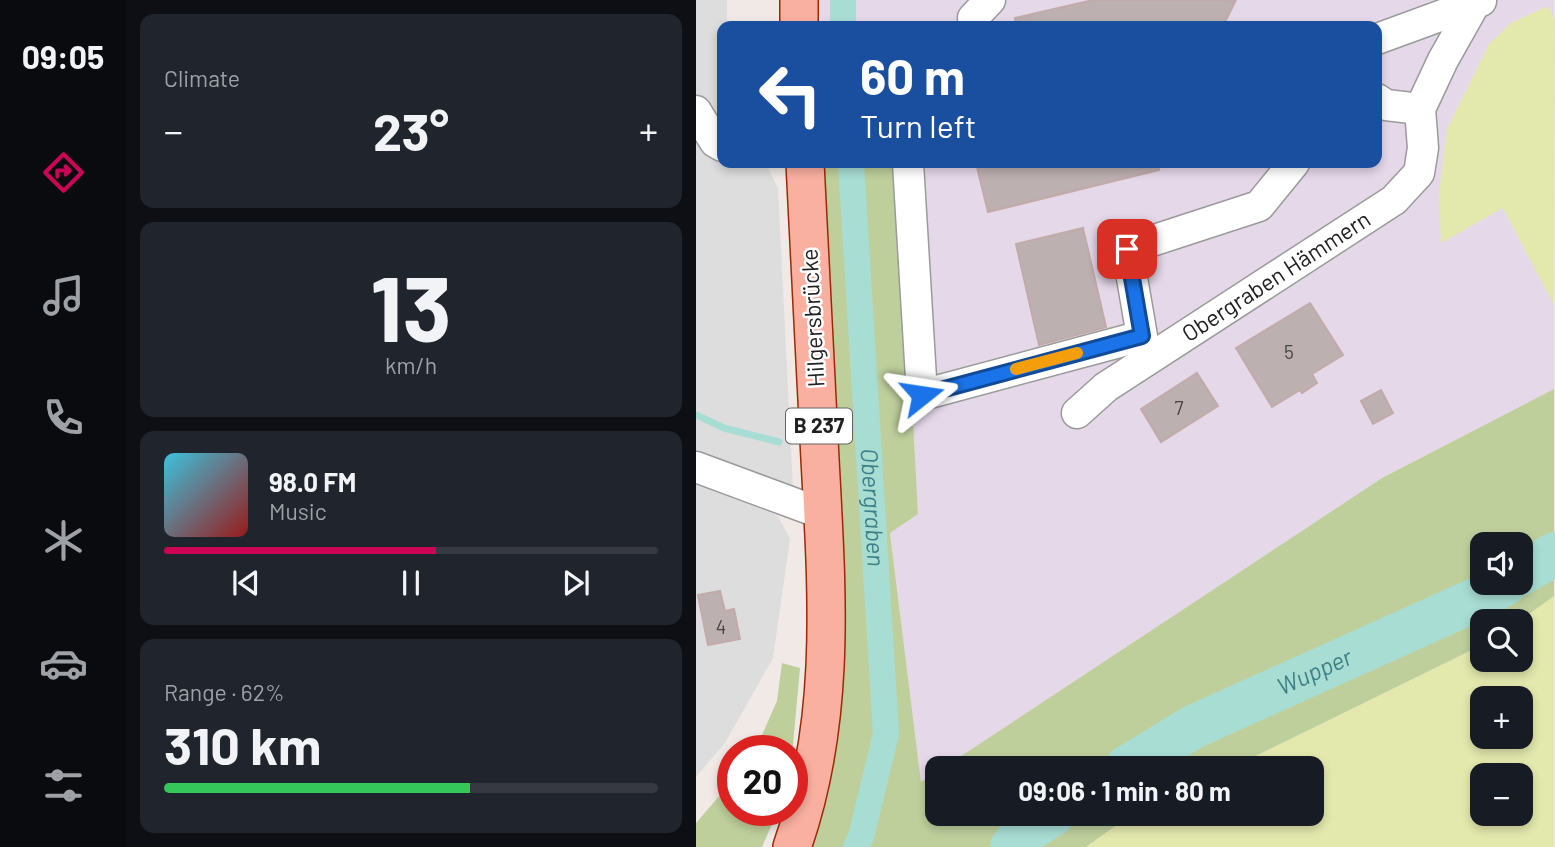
<!DOCTYPE html>
<html lang="en">
<head>
<meta charset="utf-8">
<style>
  :root { --surface:#171b24; --page:#20242c; --text:#f1f3f6; --muted:#9ea1a6; --line:#363941; --accent:#cc0455 }
  body { margin:0; font-family:Barlow,sans-serif; background:var(--page); color:var(--text); height:100vh; display:flex; flex-direction:column; font-size:26px; white-space:nowrap }
  * { box-sizing:border-box; margin:0 }
  p { font-size:23px; color:var(--muted) }
  .icon { flex:none; width:38px; height:38px; fill:none; stroke:currentColor; stroke-width:2; stroke-linecap:round; stroke-linejoin:round }
  .map { position:relative; flex:1; overflow:hidden }
  .details { display:flex; flex-direction:column; gap:14px; padding:14px; background:#0d0f14; width:570px }
  .details>* { flex:none }
  .top-card { position:absolute; left:21px; top:21px; width:665px; height:147px; border-radius:14px; box-shadow:0 4px 10px #0003; background:#1a4fa0; color:#fff; overflow:hidden }
  .buttons { position:absolute; left:774px; top:532px; display:grid; gap:14px }
  .buttons a { display:grid; place-items:center; width:63px; height:63px; border-radius:14px; background:var(--surface); box-shadow:0 4px 10px #0003; font-size:35px }
  .speed { position:absolute; left:21px; top:735px; display:flex; gap:14px; font-size:35px; font-weight:700; text-align:center }
  .speed>* { display:grid; place-content:center; width:91px; height:91px; border-radius:50%; background:var(--surface); box-shadow:0 4px 10px #0003; line-height:1 }
  .speed .limit { border:10px solid #d22; background:#fff; color:#111 }
  .pin { position:absolute; display:grid; place-items:center; width:60px; height:60px; color:#fff; margin:-30px; border-radius:14px; box-shadow:0 4px 10px #0006 }
  .me { position:absolute; width:77px; margin:-38px; rotate:75deg; stroke-linejoin:round; filter:drop-shadow(0 0 5px #0008) }
  .turn { display:flex; align-items:center; gap:24px; height:147px; padding:0 28px; font-size:32px }
  .turn .icon { width:91px; height:91px; stroke-width:2.5 }
  .turn b { display:block; font-size:49px; line-height:60px }
  .big { font-size:52px; font-weight:700; line-height:1.1 }
  .details .widget { flex:1; display:flex; flex-direction:column; justify-content:center; gap:10px; min-width:0; padding:0 24px; border-radius:14px; background:var(--page) }
  .details .dial { align-items:center; gap:0 }
  .dial b { font-size:91px; line-height:1 }
  .song { display:flex; align-items:center; gap:21px }
  .cover { width:84px; height:84px; border-radius:10px; background:linear-gradient(135deg,hsl(190 70% 55%),hsl(0 70% 35%)) }
  .played { height:7px; border-radius:4px; background:linear-gradient(90deg,var(--accent) 55%,var(--line) 55%) }
  .keys { display:flex; justify-content:space-around; direction:ltr }
  .heat { display:flex; justify-content:space-between; align-items:center; font-size:38px; direction:ltr }
  .charge { height:10px; border-radius:5px; background:linear-gradient(90deg,#34c759 62%,var(--line) 0) }
  .trip { position:absolute; left:229px; top:756px; width:399px; height:70px; border-radius:14px; background:var(--surface); box-shadow:0 4px 10px #0003; font-weight:700; line-height:70px; text-align:center }
  main { display:flex; flex:1; min-height:0 }
  .menu { display:flex; flex-direction:column; width:126px; justify-content:space-around; align-items:center; background:#090b0e; color:var(--muted) }
  .menu .icon { width:49px; height:49px }
  .menu .active { color:var(--accent) }
  .menu b { font-size:32px; color:var(--text) }
  .map>svg:first-child { display:block }
</style>
</head>
<body>
<main>
<nav class="menu">
<b>09:05</b>
<svg class="icon active" aria-label="directions" viewBox="0 0 24 24"><path d="M12 3l9 9-9 9-9-9zM9 14v-3h6M13 9l2 2-2 2"/></svg>
<svg class="icon" aria-label="music" viewBox="0 0 24 24"><path d="M9 18V5l10-2v13"/><circle cx="6" cy="18" r="3"/><circle cx="16" cy="16" r="3"/></svg>
<svg class="icon" aria-label="phone" viewBox="0 0 24 24"><path d="M5 4h4l2 5-3 2q2 4 5 5l2-3 5 2v4C11 20 4 13 5 4z"/></svg>
<svg class="icon" aria-label="climate" viewBox="0 0 24 24"><path d="M12 3v18M4 7l16 10M4 17L20 7"/></svg>
<svg class="icon" aria-label="car" viewBox="0 0 24 24"><path d="M5 17H2v-5l4-1 3-4h7l3 4 3 1v5h-3M9 17h6M6 11h13"/><circle cx="7" cy="17" r="2"/><circle cx="17" cy="17" r="2"/></svg>
<svg class="icon" aria-label="filters" viewBox="0 0 24 24"><path d="M4 7h16M4 17h16"/><circle cx="9" cy="7" r="2"/><circle cx="15" cy="17" r="2"/></svg>
</nav>
<section class="details">
<div class="widget"><p>Climate</p>
<div class="heat"><a>−</a><b class="big">23°</b><a>+</a></div>
</div>
<div class="widget dial"><b>13</b><p>km/h</p></div>
<div class="widget">
<div class="song"><i class="cover"></i><div><b>98.0 FM</b><p>Music</p></div></div>
<div class="played"></div>
<div class="keys"><svg class="icon" aria-label="previous" viewBox="0 0 24 24"><path d="M18 5L8 12l10 7zM5 5v14"/></svg><svg class="icon" aria-label="pause" viewBox="0 0 24 24"><path d="M8 5v14M16 5v14"/></svg><svg class="icon" aria-label="next" viewBox="0 0 24 24"><path d="M6 5l10 7-10 7zM19 5v14"/></svg></div>
</div>
<div class="widget"><p>Range · 62%</p><b class="big">310 km</b><div class="charge"></div></div>
</section>
<div class="map">
<svg width="859" height="847" viewBox="0 0 859 847">
  <rect width="100%" height="100%" fill="#f0e9e6"/>
  <!-- residential -->
  <g fill="#dedddd">
    <polygon points="0,0 31,0 31,26 26,26 26,163 70,163 82,188 97,489 0,457"/>
    <polygon points="0,482 82,516 94,539 77,658 29,743 0,777"/>
  </g>
  <!-- industrial -->
  <polygon fill="#e5d8e9" points="120,0 858,0 858,389 686,478 247,768 242,768 241,772 225,783 194,532 203,163 681,163 681,26 120,26"/>
  <!-- grass -->
  <g fill="#e3e9ad" fill-rule="evenodd">
    <polygon points="852,6 859,20 858,305 807,208 745,243 743,194 751,129 793,44 815,23"/>
    <path d="M858 595V847H390L425 822 442 814H616V768H535L786 645V660H824V621H821ZM786 698H824V737H786ZM786 775H824V814H786Z"/>
  </g>
  <!-- forest -->
  <g fill="#bfcf9c" fill-rule="evenodd">
    <polygon points="121,163 203,163 222,514 194,533 225,782 241,772 242,814 442,814 425,822 390,847 112,847 140,744 146,689 145,603"/>
    <path d="M858 389V596L823 621H786V645L535 768H247L686 478ZM786 544H824V583H786Z"/>
    <polygon points="86,663 104,668 96,755 96,751 59,751 81,701"/>
    <polygon points="37,780 37,810 82,810 66,847 0,847 0,823"/>
  </g>
  <g fill="none" stroke-linecap="round" stroke-linejoin="round">
    <!-- stream -->
    <polyline stroke="#a8ddd3" stroke-width="7" points="0,415 28,428 83,442"/>
    <!-- canal -->
    <g stroke="#a8ddd3" stroke-width="26">
      <polyline points="147,0 147,26"/>
      <path id="s1" d="M155 163 190 734 165 837 160 847"/>
    </g>
    <!-- river -->
    <g stroke="#a8ddd3" stroke-width="44">
      <polyline points="824,574 859,554"/>
      <path id="s2" d="M430 768 497 727 786 597 810 583"/>
      <polyline points="316,847 328,832 357,814"/>
    </g>
  </g>
  <!-- building -->
  <g fill="#bdb0b0" stroke="#c2aaa9" stroke-width="2">
    <polygon points="397,0 540,0 527,26 320,26 319,18"/>
    <polygon points="280,163 462,163 463,170 292,212"/>
    <polygon points="387,228 410,327 343,345 320,244"/>
    <polygon points="614,303 647,355 616,374 621,383 606,393 604,390 576,407 540,348"/>
    <polygon points="501,373 522,406 465,442 445,409"/>
    <polygon points="685,390 697,413 677,424 665,401"/>
    <polygon points="24,591 29,611 38,609 44,639 12,645 2,595"/>
  </g>
  <g fill="none" stroke-linecap="round" stroke-linejoin="round">
    <defs>
      <g id="minor">
        <polyline points="277,18 294,0"/>
        <polyline points="681,39 785,1"/>
        <polyline points="681,99 690,105 724,109 747,60 778,5"/>
        <polyline points="0,111 19,142 26,146"/>
        <polyline points="212,163 226,395 446,336 431,249 563,206 598,163"/>
        <path id="s3" d="M381 413 410 387 698 200 723 173 727 148 724 109"/>
        <polyline points="0,467 127,514"/>
      </g>
      <g id="major">
        <polyline points="103,0 103,26"/>
        <path d="M96 847C141 720 131 591 124 459 119 360 114 262 109 163"/>
      </g>
    </defs>
    <!-- minor casing -->
    <use href="#minor" stroke="#9a9a9a" stroke-width="33"/>
    <!-- major casing -->
    <use href="#major" stroke="#992a03" stroke-width="40"/>
    <!-- minor -->
    <use href="#minor" stroke="#fff" stroke-width="30"/>
    <!-- major -->
    <use href="#major" stroke="#fab0a1" stroke-width="37"/>
  </g>
  <g fill="none" stroke-linecap="round" stroke-linejoin="round">
    <defs>
      <polyline id="route" points="226,395 446,336 431,249"/>
    </defs>
    <!-- route casing -->
    <use href="#route" stroke="#114b97" stroke-width="18"/>
    <!-- route -->
    <use href="#route" stroke="#1a73e8" stroke-width="12"/>
    <!-- slow -->
    <polyline stroke="#f59e0b" stroke-width="12" points="320,369 381,353"/>
  </g>
  <g text-anchor="middle" stroke-width="5" stroke-linejoin="round" paint-order="stroke">
    <!-- number labels -->
    <g font-size="19" fill="#474444">
      <text x="593" y="359">5</text>
      <text x="483" y="415">7</text>
      <text x="25" y="634">4</text>
    </g>
    <!-- shield labels -->
    <rect fill="#fff" stroke="#636363" stroke-width="2" x="90" y="408.5" width="66" height="35" rx="5"/>
    <g font-size="21" font-weight="bold" fill="#202020">
      <text x="123" y="433">B 237</text>
    </g>
    <!-- street labels -->
    <g font-size="23" fill="#202020" stroke="#fff">
      <text dy="8" stroke="none"><textPath href="#s3" startOffset="242">Obergraben Hämmern</textPath></text>
      <text transform="translate(117 318) rotate(-93)" y="8">Hilgersbrücke</text>
    </g>
    <!-- water labels -->
    <g font-size="24" font-style="italic" fill="#3e8087" stroke="#fff">
      <text dy="8" stroke="none"><textPath href="#s1" startOffset="345">Obergraben</textPath></text>
      <text dy="8" stroke="none"><textPath href="#s2" startOffset="212">Wupper</textPath></text>
    </g>
  </g>
</svg>
<div class="buttons">
<a><svg class="icon" aria-label="sound" viewBox="0 0 24 24"><path d="M4 9h4l5-4v14l-5-4H4zM17 9q2 3 0 6"/></svg></a>
<a><svg class="icon" aria-label="search" viewBox="0 0 24 24"><circle cx="10" cy="10" r="6"/><path d="M15 15l6 6"/></svg></a>
<a>+</a>
<a>−</a>
</div>
<div class="speed"><div class="limit">20</div></div>
<div class="pin" style="left:431px;top:249px;background:#d93025"><svg class="icon" aria-label="arrive" viewBox="0 0 24 24"><path d="M6 21V4h12l-3 4 3 4H6"/></svg></div>
<svg class="me" style="left:226px;top:395px" viewBox="-20 -20 40 40"><path d="M0-17L14 15 0 8-14 15z" fill="#1a73e8" stroke="#fff" stroke-width="4"/></svg>
<div class="trip">09:06 · 1 min · 80 m</div>
<div class="top-card">
<div class="turn"><svg class="icon" aria-label="left" viewBox="0 0 24 24"><path d="M17 20v-9H6M10 6l-5 5 5 5"/></svg><div><b>60 m</b>Turn left</div></div>
</div>
</div>
</main>
</body>
</html>
